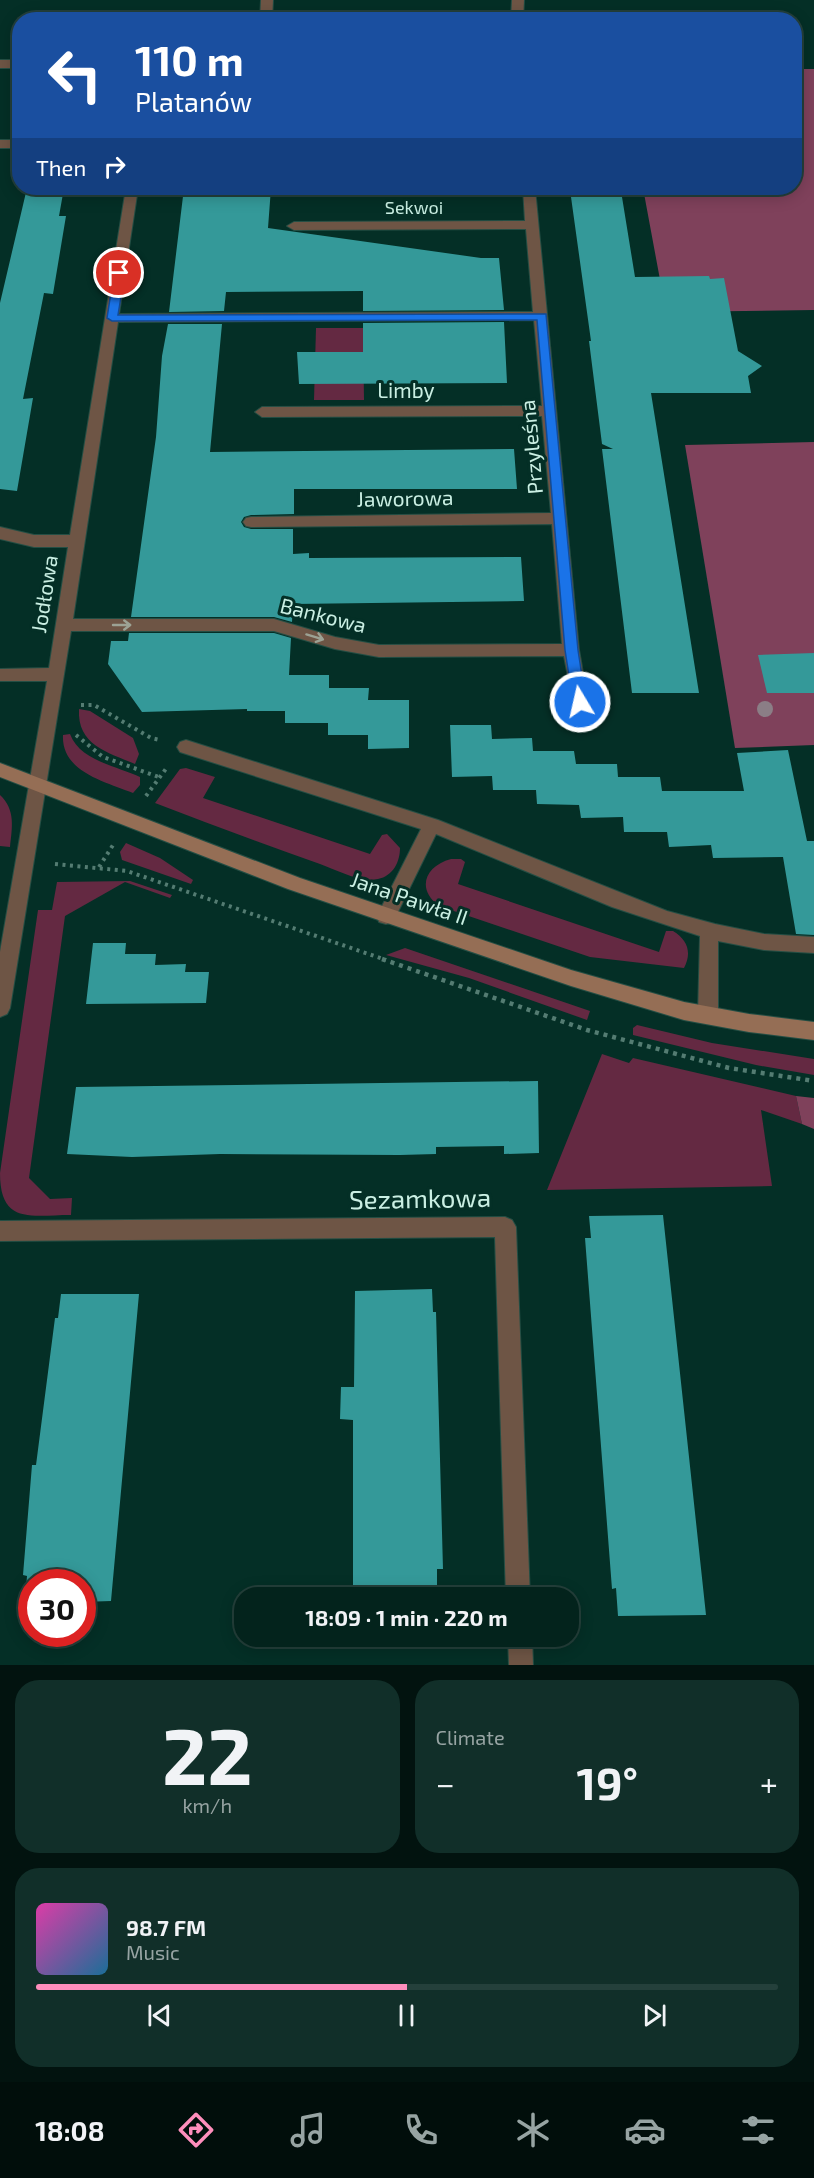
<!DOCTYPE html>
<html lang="en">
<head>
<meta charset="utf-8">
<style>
  :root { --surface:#03231c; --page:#112f29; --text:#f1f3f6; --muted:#97a4a3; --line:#24403b; --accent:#fe8ebc }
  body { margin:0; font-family:"Exo 2",sans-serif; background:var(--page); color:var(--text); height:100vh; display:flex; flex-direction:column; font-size:22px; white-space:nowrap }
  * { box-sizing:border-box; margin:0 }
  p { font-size:20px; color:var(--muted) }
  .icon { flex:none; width:33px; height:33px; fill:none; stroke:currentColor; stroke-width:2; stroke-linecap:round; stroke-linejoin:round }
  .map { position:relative; height:1665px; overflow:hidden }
  .panel { display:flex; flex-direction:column; gap:15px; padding:15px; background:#02130f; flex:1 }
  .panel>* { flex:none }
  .banner { position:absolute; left:12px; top:12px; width:790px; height:183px; border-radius:24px; box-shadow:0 3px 15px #0003,0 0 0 2px var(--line); background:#1a4fa0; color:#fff; overflow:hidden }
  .speed { position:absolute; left:18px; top:1569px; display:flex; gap:12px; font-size:30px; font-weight:700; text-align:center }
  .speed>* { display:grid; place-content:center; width:78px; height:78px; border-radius:50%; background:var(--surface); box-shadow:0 3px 15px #0003,0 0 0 2px var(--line); line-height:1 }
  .speed .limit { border:9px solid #d22; background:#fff; color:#111 }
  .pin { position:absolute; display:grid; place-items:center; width:51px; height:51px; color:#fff; margin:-26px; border:3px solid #fff; border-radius:50%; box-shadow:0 2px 6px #0007 }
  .me { position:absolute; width:66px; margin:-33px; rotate:351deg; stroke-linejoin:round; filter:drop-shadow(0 0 4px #0008) }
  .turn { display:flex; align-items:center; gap:21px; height:126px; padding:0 24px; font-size:27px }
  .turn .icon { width:78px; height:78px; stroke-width:2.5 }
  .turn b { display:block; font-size:42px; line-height:51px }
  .then { display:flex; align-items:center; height:57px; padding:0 24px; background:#0003; gap:12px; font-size:22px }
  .big { font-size:45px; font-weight:700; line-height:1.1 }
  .panel .widget { flex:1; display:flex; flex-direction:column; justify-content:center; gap:9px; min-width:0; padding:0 21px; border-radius:24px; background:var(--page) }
  .panel .dial { align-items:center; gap:0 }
  .dial b { font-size:78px; line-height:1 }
  .song { display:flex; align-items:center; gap:18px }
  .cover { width:72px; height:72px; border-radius:9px; background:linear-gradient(135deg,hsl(320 70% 55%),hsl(200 70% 35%)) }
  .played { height:6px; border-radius:3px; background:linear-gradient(90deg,var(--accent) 50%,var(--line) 50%) }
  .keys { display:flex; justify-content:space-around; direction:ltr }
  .heat { display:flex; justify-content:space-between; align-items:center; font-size:33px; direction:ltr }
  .panel .tiles { flex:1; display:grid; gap:15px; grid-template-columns:1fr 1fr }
  .widget:last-child { grid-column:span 2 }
  .trip { position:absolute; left:234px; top:1587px; width:345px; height:60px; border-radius:24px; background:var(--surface); box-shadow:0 3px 15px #0003,0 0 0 2px var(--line); font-weight:700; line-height:60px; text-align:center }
  .menu { display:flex; height:96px; justify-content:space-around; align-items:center; background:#010e0b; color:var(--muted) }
  .menu .icon { width:42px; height:42px }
  .menu .selected { color:var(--accent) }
  .menu b { font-size:27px; color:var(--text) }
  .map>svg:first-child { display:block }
</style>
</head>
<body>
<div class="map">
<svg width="814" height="1665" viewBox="0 0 814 1665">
  <rect width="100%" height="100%" fill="#042f26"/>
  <!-- green -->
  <g fill="#642942">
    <polygon points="316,328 363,328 364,400 314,400"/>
    <path d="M79 709 90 711 133 738 139 754 135 764C107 752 77 745 79 709Z"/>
    <path d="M70 734C80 761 117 766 140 777V785L133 793C106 782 61 772 63 735Z"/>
    <path d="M186 768 215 777 203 798 370 854 382 835 387 834 400 848C400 862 393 876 378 879 360 883 337 870 320 864 265 845 210 824 155 803L180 769Z"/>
    <path d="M0 795C16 810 12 828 10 847L0 846Z"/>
    <polygon points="126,843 160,858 193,880 191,884 122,860 120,852"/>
    <path d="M451 859H461L465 862 458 884 659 952 666 931H673C688 940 692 953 684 968L590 957 439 906C416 889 425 866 451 859Z"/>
    <path d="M130 881 172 895 170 898 125 882 65 916 29 1178 50 1199 72 1198 71 1215C31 1215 0 1225 0 1173L38 910H52L57 882Z"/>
    <polygon points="405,948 590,1011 587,1020 469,978 386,955"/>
    <polygon points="637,1025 712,1043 814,1059 814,1075 756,1065 633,1035 633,1028"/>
    <polygon points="602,1054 629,1063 633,1058 796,1096 802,1124 761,1110 772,1186 547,1190"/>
  </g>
  <!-- forest -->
  <g fill="#7f415b">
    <polygon points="795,69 814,69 814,310 666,312 643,188 795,188"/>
    <polygon points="814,442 814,745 735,748 685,445"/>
    <polygon points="796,1096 814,1098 814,1129 802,1124"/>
  </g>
  <!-- building -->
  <g fill="#349999">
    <polygon points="27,188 64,188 59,216 66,216 53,294 44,293 23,399 33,398 17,491 0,489 0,303"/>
    <polygon points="184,188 271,188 268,228 481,258 499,258 504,310 363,311 363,291 226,292 224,311 169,312"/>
    <polygon points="571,197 622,197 635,277 709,276 710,279 724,278 738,351 762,366 748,376 751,393 651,393 699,693 632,693 602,449 613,449 602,444 589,341 591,341"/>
    <polygon points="504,322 507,383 299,384 297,352 363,352 363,323"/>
    <polygon points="168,324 222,324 210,452 514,449 517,489 294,489 294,514 251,515 244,517 241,522 244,527 251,529 293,529 293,554 309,553 309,558 521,557 524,601 293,604 292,622 274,617 131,617 156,437 162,356"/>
    <polygon points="129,633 274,633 291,638 289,675 329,675 329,688 369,688 368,700 409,700 409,748 368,749 368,735 328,735 328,723 285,723 285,711 247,711 247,709 142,712 108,664 111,641 128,641"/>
    <polygon points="814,653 814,693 767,693 758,655"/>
    <polygon points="450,725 491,725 492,739 532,738 533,751 574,751 576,764 617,764 618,777 660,777 662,791 744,791 737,753 788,750 807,841 814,841 814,935 796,934 783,857 713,858 711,845 669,847 667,832 624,832 623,817 581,818 579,805 537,804 536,790 493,790 492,776 452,777"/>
    <polygon points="93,943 126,943 125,954 156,954 155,965 186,964 185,972 209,972 206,1003 86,1004"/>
    <polygon points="538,1081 539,1153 504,1154 504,1146 436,1147 436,1154 400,1155 220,1154 132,1157 67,1154 76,1087"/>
    <polygon points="663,1215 706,1615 618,1616 616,1588 612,1589 585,1238 591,1238 589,1216"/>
    <polygon points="432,1289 433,1312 436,1312 443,1569 437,1569 437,1596 353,1598 353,1420 340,1419 341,1387 354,1387 355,1291"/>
    <polygon points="61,1294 139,1294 111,1601 82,1602 82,1582 32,1582 32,1602 25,1602 27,1576 23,1575 32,1465 36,1465 55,1318 58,1318"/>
  </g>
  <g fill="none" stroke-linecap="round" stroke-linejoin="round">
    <defs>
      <g id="lane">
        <polygon points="261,0 273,0 272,20 260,20"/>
        <polygon points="186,740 438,820 667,911 715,924 764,934 814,937 814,953 764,950 718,941 718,1015 715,1021 708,1024 701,1021 698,1015 700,936 612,907 436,834 393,922 386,924 379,922 377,916 421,829 180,752 177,747 180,742"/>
      </g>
      <g id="street">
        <polygon points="512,0 524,0 523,20 511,20"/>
        <rect x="0" y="60" width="20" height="8"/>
        <rect x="0" y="140" width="20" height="8"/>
        <path d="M126 188H138L119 314 533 312 526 229 294 230 287 226 294 222 525 221 523 188H535L579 650 588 702 586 707 580 709 574 707 564 656 379 657 335 649 274 631H71L10 1008 7 1014 0 1017V952L47 681H0V669L49 668 68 547H34L0 539V527L34 535H70ZM534 320 542 406 262 407 255 412 262 417 542 416 551 513 251 517 246 518 243 522 246 526 251 527 552 524 562 644 379 645 335 637 274 619H73L118 322Z"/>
        <polygon points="505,1217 512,1220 516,1227 530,1598 506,1598 495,1237 0,1241 0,1221"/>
        <polygon points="508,1636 532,1636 533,1665 509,1665"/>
      </g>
      <polygon id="secondary" points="0,763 300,878 571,970 684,1002 749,1014 814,1022 814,1040 749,1032 684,1020 571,986 288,889 0,777"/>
    </defs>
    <!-- lane casing -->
    <use href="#lane" stroke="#244e44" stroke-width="2"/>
    <!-- street casing -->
    <use href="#street" stroke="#244e44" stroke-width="2"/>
    <!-- secondary casing -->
    <use href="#secondary" stroke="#244e44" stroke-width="2"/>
    <!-- path-far1 -->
    <g stroke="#547c72" stroke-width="4" stroke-dasharray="3 4.5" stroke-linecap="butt">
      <polyline points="81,705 94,705 151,738 160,740"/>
      <polyline points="76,735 103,757 159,777"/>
      <polyline points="146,796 168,766"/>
      <polyline points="55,864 127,871 386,960"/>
      <polyline points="99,867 113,845"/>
    </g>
    <!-- path -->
    <polyline stroke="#547c72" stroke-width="4.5" stroke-dasharray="4 5" stroke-linecap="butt" points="382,959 587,1030 729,1068 814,1081"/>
    <!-- lane -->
    <use href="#lane" fill="#6e5545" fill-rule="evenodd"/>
    <!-- street -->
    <use href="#street" fill="#6e5545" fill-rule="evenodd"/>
    <!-- secondary -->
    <use href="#secondary" fill="#956e55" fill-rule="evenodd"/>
  </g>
  <!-- trees -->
  <circle fill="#8b7e86" cx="765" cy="709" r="8"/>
  <!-- one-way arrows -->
  <defs><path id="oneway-shaft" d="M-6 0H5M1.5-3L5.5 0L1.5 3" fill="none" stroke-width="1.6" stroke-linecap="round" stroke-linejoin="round" transform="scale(1.5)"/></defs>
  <g stroke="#9ca294">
    <use href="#oneway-shaft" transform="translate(122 625)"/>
    <use href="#oneway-shaft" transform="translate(315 637) rotate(17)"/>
  </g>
  <!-- route -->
  <polygon fill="#1a73e8" stroke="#114b97" stroke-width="1.5" points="119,270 125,273 118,315 546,314 578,650 586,702 584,706 575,706 573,702 565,650 537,320 112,321 107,318 114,273"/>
  <g text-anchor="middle" stroke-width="6" stroke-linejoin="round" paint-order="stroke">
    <!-- far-street labels -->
    <g font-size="18" fill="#caefe3" stroke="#042f26">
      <text x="414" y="214">Sekwoi</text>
    </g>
    <!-- street labels -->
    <g font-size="21" fill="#caefe3" stroke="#042f26">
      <text x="406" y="398">Limby</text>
      <text transform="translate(532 447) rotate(-95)" y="7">Przyleśna</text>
      <text transform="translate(405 499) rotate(-1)" y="7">Jaworowa</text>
      <text transform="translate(45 594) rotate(-81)" y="7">Jodłowa</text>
      <text transform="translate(323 616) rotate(14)" y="7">Bankowa</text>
      <text transform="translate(409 899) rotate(19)" y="7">Jana Pawła II</text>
    </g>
    <!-- near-street labels -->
    <g font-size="26" fill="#caefe3" stroke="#042f26">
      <text transform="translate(420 1199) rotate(-1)" y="9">Sezamkowa</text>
    </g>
  </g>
</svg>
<div class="speed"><div class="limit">30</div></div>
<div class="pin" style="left:119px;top:273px;background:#d93025"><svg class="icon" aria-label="arrive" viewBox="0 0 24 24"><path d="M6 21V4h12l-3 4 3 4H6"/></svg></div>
<svg class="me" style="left:580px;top:702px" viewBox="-20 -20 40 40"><circle r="17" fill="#1a73e8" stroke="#fff" stroke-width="3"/><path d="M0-11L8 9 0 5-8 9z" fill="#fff"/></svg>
<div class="trip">18:09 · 1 min · 220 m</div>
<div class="banner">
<div class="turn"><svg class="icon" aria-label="left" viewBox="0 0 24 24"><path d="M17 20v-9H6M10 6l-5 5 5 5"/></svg><div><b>110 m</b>Platanów</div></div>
<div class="then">Then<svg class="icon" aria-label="right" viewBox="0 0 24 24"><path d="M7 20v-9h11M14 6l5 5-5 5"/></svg></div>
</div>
</div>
<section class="panel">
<div class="tiles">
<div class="widget dial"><b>22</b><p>km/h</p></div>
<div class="widget"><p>Climate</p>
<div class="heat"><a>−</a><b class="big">19°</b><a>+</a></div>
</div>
<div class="widget">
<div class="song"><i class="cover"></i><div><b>98.7 FM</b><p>Music</p></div></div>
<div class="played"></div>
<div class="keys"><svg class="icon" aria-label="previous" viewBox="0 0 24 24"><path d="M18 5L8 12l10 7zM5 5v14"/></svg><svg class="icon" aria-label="pause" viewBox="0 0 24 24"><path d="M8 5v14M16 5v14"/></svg><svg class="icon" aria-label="next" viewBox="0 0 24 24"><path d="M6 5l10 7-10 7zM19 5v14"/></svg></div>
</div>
</div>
</section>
<nav class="menu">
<b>18:08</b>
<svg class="icon selected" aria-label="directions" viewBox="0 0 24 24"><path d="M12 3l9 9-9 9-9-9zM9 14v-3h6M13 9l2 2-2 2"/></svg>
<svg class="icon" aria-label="music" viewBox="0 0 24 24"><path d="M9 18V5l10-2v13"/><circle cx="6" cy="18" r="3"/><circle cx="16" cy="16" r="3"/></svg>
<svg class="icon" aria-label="phone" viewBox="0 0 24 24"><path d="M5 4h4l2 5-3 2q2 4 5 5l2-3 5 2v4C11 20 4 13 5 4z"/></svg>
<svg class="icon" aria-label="climate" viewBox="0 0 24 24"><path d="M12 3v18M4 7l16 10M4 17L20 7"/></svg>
<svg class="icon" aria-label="car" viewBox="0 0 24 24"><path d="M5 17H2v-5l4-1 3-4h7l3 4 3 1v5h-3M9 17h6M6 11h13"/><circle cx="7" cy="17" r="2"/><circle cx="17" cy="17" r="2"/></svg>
<svg class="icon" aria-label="filters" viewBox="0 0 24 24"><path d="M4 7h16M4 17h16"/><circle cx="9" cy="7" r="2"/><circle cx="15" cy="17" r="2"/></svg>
</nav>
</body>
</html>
